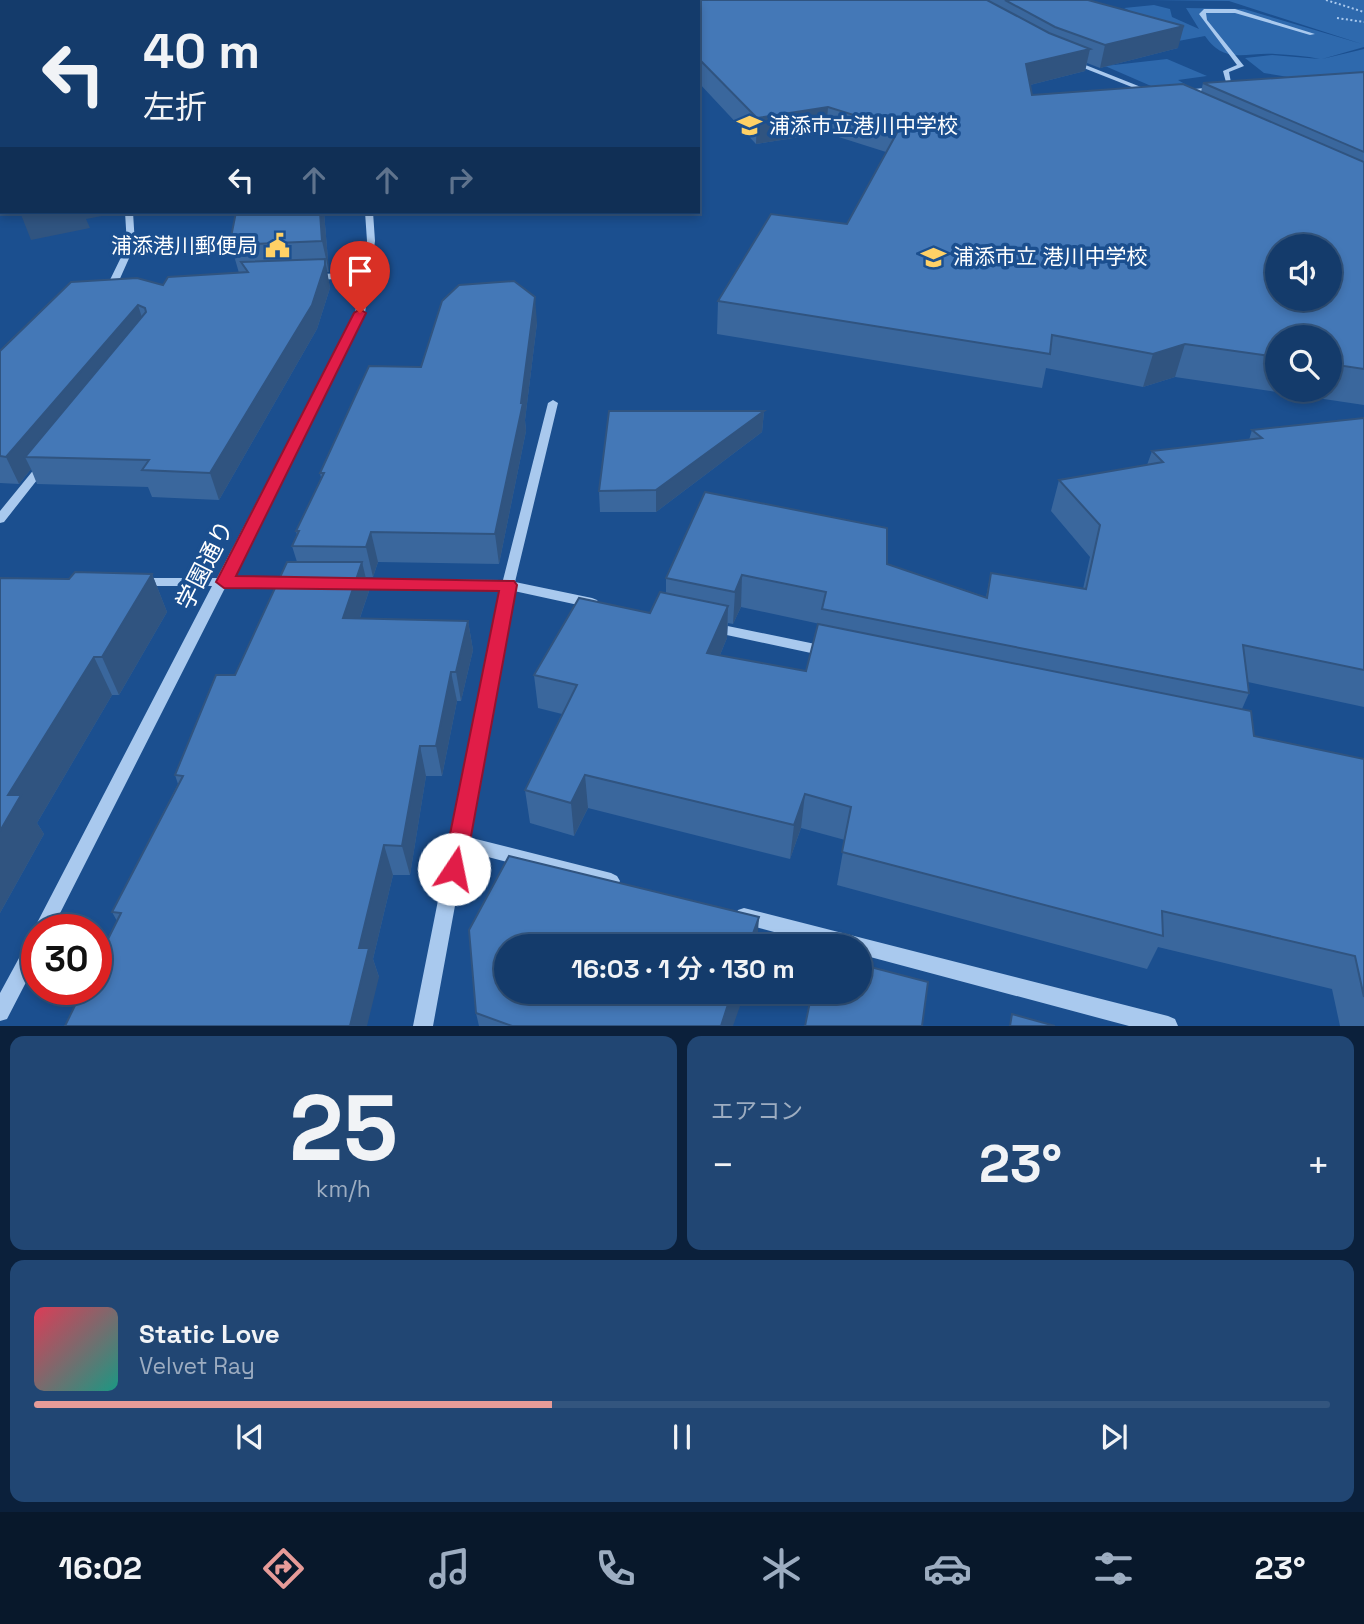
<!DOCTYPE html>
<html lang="ja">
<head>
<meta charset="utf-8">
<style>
  :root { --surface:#143b6b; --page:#214673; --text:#f1f3f6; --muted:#9dadc1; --line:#33557e; --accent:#e69b98 }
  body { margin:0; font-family:"Space Grotesk","Noto Sans JP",sans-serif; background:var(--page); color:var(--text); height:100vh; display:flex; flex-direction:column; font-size:26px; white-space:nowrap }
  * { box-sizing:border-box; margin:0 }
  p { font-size:23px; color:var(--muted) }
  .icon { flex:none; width:38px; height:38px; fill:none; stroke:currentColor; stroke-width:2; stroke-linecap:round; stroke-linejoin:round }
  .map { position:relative; height:1026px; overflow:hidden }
  .details { display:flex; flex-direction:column; gap:10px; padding:10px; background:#0b203b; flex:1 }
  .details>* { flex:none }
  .hud { position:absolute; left:0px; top:0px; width:700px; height:214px; box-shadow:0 4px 10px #0003,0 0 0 2px var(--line); background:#143b6b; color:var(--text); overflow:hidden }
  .tools { position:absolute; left:1265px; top:234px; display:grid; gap:14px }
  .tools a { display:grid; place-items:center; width:77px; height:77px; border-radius:50%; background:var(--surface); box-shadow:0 4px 10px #0003,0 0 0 2px var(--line); font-size:35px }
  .speed { position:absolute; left:21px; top:914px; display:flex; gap:14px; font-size:35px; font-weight:700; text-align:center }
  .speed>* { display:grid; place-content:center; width:91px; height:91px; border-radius:50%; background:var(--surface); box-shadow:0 4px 10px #0003,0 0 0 2px var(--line); line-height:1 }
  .speed .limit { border:10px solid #d22; background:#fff; color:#111 }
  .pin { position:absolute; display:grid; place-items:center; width:60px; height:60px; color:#fff; margin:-72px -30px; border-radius:50% 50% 50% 0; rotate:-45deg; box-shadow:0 0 7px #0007 }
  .pin .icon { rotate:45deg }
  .me { position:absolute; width:77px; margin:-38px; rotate:11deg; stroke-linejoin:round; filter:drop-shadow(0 0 5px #0008) }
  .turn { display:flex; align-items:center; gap:24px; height:147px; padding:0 28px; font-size:32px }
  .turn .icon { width:91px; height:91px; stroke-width:2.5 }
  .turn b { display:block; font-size:49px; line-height:60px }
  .lanes { display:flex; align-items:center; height:66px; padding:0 28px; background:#0003; justify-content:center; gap:35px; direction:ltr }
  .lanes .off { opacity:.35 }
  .big { font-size:52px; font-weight:600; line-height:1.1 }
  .details .widget { flex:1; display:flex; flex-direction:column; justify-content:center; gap:10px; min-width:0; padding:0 24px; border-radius:14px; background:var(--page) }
  .details .dial { align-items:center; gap:0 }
  .dial b { font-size:91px; line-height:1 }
  .song { display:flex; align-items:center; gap:21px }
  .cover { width:84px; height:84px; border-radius:10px; background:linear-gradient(135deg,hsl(350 70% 55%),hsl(170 70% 35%)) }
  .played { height:7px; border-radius:4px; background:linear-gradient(90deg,var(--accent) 40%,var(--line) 40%) }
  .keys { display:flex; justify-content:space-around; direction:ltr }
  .heat { display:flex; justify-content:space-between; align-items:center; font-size:38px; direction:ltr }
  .details .tiles { flex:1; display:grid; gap:10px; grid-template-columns:1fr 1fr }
  .widget:last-child { grid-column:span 2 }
  .trip { position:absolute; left:494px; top:934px; width:378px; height:70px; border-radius:35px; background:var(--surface); box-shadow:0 4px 10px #0003,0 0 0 2px var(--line); font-weight:600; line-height:70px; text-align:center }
  .tabs { display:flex; height:112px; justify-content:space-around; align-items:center; background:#08182b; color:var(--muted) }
  .tabs .icon { width:49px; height:49px }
  .tabs .active { color:var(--accent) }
  .tabs b { font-size:32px; color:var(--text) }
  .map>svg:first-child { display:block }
</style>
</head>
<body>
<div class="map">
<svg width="1364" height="1026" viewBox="0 0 1364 1026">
  <rect width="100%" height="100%" fill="#1b4f8f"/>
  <!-- green -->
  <g fill="#2e69ad">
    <path d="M1150 0H1364V47L1322 59 1364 49V76L1288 77 1264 73 1245 58 1272 55 1320 59C1306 56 1290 55 1275 54 1245 52 1225 65 1205 36L1173 42C1157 31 1141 15 1124 8L1154 5 1170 9 1172 17 1199 29 1186 8 1244 9 1362 44 1229 1Z"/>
    <polygon points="1167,59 1207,76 1178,80 1190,87 1158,89 1105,66"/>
  </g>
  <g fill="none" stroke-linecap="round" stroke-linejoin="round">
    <!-- path -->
    <g stroke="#a9c9ee" stroke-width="2" stroke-dasharray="2 2.5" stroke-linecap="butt">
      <polyline points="1326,0 1364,12"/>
      <polyline points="1337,18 1364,22"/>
    </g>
    <!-- minor -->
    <g fill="#a9c9ee" fill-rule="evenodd">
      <polygon points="1235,9 1315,34 1310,35 1235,13 1206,13 1207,20 1244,66 1229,72 1232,88 1181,93 1183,90 1227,86 1223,71 1237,65 1199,14 1204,9"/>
      <polygon points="1073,60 1156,93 1157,94 1152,95 1071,63"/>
      <polygon points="125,212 133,212 135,245 118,283 124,285 112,289 107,286 127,245"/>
      <polygon points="365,212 373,212 375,241 365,313 231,578 293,578 300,582 293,586 226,586 52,929 37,929 37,961 7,1019 0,1021 0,993 31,936 36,934 34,929 37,923 212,586 140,586 133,582 140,578 217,578 355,313 361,278 313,280 309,277 313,274 362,273 367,241"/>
      <polygon points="553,400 558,403 515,582 592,598 597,600 599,603 597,606 592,608 514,591 468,837 611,873 617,876 620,881 617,886 611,889 465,851 433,1026 413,1026 500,589 350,587 343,583 350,579 503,580 548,403"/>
      <polygon points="44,461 50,464 48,466 4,522 0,523 0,511 40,462"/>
      <polygon points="713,623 825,646 830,647 832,651 830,655 825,656 708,631 706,628 708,625"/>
      <polygon points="744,908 1168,1016 1175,1019 1178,1026 1129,1026 859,954 859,947 830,947 744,924 738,922 735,916 738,910"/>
    </g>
  </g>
  <!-- wall -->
  <g fill="#3a679d" fill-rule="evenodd">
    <path d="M0 0H1088L1178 48 1100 68 1087 63 1085 71 1030 85 1032 95 1201 92 1203 83 1364 72V405L1175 377 1143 387 1046 368 1042 388 717 334 718 301 847 224 886 152 826 133 756 144 698 82V2H2V189L0 187ZM1278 338H1330V390H1278Z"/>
    <polygon points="236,212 324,212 329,272 327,272 330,288 317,329 219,500 152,497 148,487 37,484 31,469 19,484 0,483 0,351 163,285 239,273 230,242"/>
    <polygon points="537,323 525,420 526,431 499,564 378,562 373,577 365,577 369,591 360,618 468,621 473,650 461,701 457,701 442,776 426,776 410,875 393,875 373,959 379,977 117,921 112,912 178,784 175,775 235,675 297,562 292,546 297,535 296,531 321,478 320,473 421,367"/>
    <polygon points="764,411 762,432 656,512 600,512 599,491"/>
    <path d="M1364 418V707L1248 682 1249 693 1242 709 1254 736 1364 759V1026H1340L1332 989 1158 947 1147 969 837 885 845 840 801 828 790 859 588 808 574 836 530 823 525 790 562 714 538 708 534 675 650 613 666 593V578L887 564 986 597 991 573 1083 589 1090 557 1051 511 1059 480 1147 465 1152 451 1249 440 1252 430ZM741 607 820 624 806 671 720 655 727 638 728 623 733 624Z"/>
    <polygon points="152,574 167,612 119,695 112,695 37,823 44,834 0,913 0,578 69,579"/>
    <polygon points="476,1013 733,1026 479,1026"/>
  </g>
  <!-- shaded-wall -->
  <g fill="#305480">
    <polygon points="1184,26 1178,48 1100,68 1105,45"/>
    <polygon points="1090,49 1085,71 1022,87 1026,64"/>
    <polygon points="828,107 826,133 756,144 757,118"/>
    <polygon points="20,212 123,212 86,219 90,228 31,240"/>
    <polygon points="320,212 324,212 329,272 322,241"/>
    <polygon points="325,259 330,288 317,329 219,500 210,473"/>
    <polygon points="535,297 537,323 525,420 526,431 499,564 495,534 521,403"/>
    <polygon points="138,305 146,330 25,457 31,469 19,484 6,457"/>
    <polygon points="1185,344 1175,377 1143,387 1153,354"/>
    <polygon points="764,411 762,432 656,512 656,490"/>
    <polygon points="371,532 378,562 373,577 366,547"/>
    <polygon points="362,562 369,591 350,647 343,618"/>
    <polygon points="152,574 167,612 119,695 102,657"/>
    <polygon points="742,575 741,607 733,624 735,592"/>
    <polygon points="728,606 727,638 707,686 707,653"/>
    <polygon points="468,621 473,650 461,701 456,672"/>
    <polygon points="94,657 112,695 37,823 44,834 0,913 0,831 8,795"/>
    <polygon points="451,672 457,701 442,776 436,746"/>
    <polygon points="420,746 426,776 410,875 402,846"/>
    <polygon points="585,775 588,808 574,836 571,803"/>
    <polygon points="805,794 801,828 790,859 794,825"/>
    <polygon points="384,845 393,875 373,959 379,977 367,1026 350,1026 359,948"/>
    <polygon points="759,917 757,947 748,947"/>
    <polygon points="732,992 745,992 733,1026 721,1026"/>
  </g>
  <!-- building -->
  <g fill="#4478b7" stroke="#305480" stroke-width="2" fill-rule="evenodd">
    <path d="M0 0H987L1049 33 1090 49 1026 64 1032 95 1183 84 1364 162V369L1330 364V338H1278V357L1185 344 1153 354 1052 335 1050 354 718 301 771 214 847 224 899 129 828 107 757 118 698 58V2H511L508 1 505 2H2V172L0 171ZM1278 247H1330V299H1278Z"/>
    <polygon points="1005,0 1088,0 1184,26 1105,45 1055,27"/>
    <polygon points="1364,72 1364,152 1203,83"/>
    <polygon points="236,212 320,212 322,241 232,245 230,242"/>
    <polygon points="325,259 325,265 312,305 210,473 142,470 149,460 25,457 146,312 145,308 138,305 6,457 0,456 0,351 71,282 137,278 163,285 168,277 248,272 241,262"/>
    <polygon points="514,281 535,297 521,403 523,403 495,534 371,532 366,547 292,546 299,531 296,531 324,473 320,473 369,366 421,367 442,301 459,285"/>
    <polygon points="609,411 764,411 656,490 599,491"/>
    <polygon points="1364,418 1364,670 1243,645 1249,693 822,609 826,592 742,575 735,592 666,578 705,492 887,528 887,564 987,598 991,573 1086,589 1100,525 1059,480 1163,462 1152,451 1262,438 1252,430"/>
    <polygon points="287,562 362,562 343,618 468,621 456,672 451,672 436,746 420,746 402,846 384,845 359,948 369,948 350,1026 65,1026 83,989 96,989 96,963 121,913 112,912 183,776 175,775 216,675 235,675"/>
    <polygon points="75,572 152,574 102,657 94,657 8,795 21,795 0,831 0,578 69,579"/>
    <polygon points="660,592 728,606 707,653 806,671 818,624 1251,711 1254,736 1364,759 1364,997 1355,956 1162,911 1163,936 842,852 851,807 805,794 794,825 585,775 571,803 525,790 577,685 534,675 579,598 650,613"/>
    <polygon points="509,856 759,917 748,947 506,947 506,992 732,992 721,1026 512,1026 476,1013 469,930"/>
    <polygon points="859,964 928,982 922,1026 805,1026 812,992 859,992"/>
    <polygon points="1012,1014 1055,1026 1010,1026"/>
  </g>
  <!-- route -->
  <polygon fill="#e11d48" stroke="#92132f" stroke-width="2" points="360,309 366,313 236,576 514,581 517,585 465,869 462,875 454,878 446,875 443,869 499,591 224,588 216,582 354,313"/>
  <!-- icons -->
  <defs>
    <symbol id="school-bare" viewBox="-9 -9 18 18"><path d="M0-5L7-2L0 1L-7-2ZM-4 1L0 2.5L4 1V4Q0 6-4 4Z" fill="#ffd166" stroke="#1b4f8f" stroke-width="2.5" paint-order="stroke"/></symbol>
    <symbol id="civic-bare" viewBox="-9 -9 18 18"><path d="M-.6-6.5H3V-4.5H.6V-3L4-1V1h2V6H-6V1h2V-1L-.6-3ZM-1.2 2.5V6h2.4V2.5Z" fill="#ffd166" stroke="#1b4f8f" stroke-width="2.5" paint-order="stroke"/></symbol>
  </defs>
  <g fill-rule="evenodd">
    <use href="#school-bare" x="732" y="108" width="35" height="35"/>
    <use href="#civic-bare" x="260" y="228" width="35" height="35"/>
    <use href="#school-bare" x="916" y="240" width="35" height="35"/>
  </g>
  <g text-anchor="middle" stroke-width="7" stroke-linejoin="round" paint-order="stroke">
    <!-- far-poi labels -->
    <g font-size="21" fill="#fff" stroke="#1b4f8f" text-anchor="start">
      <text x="769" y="133">浦添市立港川中学校</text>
      <text x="258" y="253" text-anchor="end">浦添港川郵便局</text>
      <text x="953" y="264">浦添市立 港川中学校</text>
    </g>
    <!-- street labels -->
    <g font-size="24" fill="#fff" stroke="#1b4f8f">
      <text transform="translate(205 565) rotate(-63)" y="8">学園通り</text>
    </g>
  </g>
</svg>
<div class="tools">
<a><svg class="icon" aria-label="sound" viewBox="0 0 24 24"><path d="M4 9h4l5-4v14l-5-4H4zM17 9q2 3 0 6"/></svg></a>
<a><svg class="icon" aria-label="search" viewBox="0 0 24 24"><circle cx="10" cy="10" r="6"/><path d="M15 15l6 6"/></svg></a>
</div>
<div class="speed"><div class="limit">30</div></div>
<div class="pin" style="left:360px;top:313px;background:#d93025"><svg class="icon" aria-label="arrive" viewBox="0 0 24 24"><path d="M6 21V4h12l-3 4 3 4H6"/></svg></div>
<svg class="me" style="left:454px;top:869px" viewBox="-20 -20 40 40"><circle r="19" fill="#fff"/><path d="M0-13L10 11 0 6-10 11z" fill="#e11d48"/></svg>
<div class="trip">16:03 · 1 分 · 130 m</div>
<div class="hud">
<div class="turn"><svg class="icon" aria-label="left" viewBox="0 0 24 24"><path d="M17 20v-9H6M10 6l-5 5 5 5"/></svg><div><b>40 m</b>左折</div></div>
<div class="lanes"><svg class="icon" aria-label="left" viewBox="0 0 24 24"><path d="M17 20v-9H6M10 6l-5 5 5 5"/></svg><svg class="icon off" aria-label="ahead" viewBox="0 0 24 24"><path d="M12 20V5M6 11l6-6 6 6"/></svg><svg class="icon off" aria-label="ahead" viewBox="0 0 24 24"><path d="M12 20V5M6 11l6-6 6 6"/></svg><svg class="icon off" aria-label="right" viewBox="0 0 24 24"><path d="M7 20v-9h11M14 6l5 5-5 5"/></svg></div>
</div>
</div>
<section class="details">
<div class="tiles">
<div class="widget dial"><b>25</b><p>km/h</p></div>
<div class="widget"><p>エアコン</p>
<div class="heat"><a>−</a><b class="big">23°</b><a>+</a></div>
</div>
<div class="widget">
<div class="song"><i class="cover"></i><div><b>Static Love</b><p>Velvet Ray</p></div></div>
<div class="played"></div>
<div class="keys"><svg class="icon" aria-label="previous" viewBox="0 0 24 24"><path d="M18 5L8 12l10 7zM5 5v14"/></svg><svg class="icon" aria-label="pause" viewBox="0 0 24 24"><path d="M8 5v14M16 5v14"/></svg><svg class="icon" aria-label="next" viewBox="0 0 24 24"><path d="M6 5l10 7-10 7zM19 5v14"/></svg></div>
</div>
</div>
</section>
<nav class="tabs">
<b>16:02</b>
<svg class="icon active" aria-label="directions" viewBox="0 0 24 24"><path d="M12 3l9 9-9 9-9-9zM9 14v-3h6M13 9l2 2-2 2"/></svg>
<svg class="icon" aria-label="music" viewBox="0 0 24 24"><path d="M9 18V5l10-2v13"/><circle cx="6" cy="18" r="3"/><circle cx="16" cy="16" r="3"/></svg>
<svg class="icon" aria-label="phone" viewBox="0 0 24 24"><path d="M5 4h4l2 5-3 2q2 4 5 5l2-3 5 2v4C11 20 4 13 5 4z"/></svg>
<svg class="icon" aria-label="climate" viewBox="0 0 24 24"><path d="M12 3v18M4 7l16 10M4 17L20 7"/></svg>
<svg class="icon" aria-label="car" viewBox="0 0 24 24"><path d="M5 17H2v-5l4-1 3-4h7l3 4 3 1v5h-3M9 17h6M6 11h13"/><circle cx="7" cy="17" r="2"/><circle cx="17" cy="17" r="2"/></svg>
<svg class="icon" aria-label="filters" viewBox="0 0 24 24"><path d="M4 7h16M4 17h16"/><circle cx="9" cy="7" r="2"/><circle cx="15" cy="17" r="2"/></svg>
<b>23°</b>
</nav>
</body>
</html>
